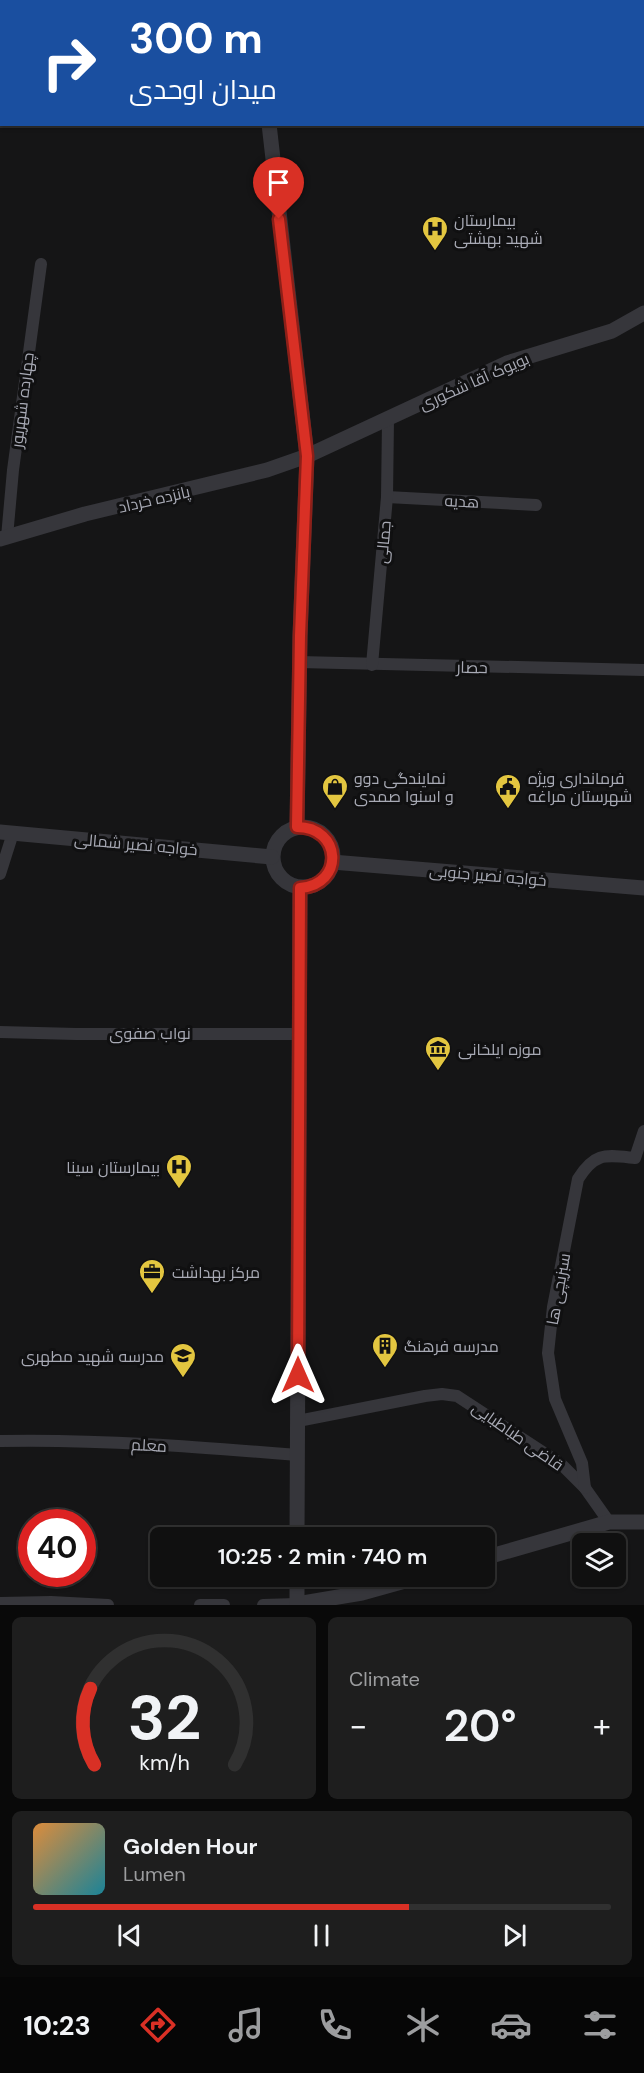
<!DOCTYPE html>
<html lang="en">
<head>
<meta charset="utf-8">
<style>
  :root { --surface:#101010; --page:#1e1e1e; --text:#f1f3f6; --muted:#9c9d9f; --line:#303030; --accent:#d93025 }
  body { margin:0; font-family:"DM Sans",Cairo,sans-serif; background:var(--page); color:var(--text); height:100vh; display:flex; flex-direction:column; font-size:22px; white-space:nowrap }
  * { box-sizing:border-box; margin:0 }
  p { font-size:20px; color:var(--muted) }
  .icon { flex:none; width:33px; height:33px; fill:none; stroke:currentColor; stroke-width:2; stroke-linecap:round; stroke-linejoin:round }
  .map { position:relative; height:1605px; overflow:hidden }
  .details { display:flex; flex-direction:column; gap:12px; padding:12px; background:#090909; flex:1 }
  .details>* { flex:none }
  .banner { position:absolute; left:0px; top:0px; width:645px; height:126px; box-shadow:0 2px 4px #0004,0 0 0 2px var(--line); background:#1a4fa0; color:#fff; overflow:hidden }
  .controls { position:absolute; left:572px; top:1533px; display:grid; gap:12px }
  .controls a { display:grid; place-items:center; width:54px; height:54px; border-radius:9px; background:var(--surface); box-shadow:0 2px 4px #0004,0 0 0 2px var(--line); font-size:30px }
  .speed { position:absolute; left:18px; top:1509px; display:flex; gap:12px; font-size:30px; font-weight:700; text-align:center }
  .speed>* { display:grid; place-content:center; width:78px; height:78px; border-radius:50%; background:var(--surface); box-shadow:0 2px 4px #0004,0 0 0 2px var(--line); line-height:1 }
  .speed .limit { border:9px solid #d22; background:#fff; color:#111 }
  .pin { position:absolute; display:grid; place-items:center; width:51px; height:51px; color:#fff; margin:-62px -26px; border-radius:50% 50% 50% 0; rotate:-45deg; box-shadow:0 0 6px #0007 }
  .pin .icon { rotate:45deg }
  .me { position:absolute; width:66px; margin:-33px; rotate:0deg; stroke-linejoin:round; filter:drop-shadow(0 0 4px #0008) }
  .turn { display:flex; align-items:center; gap:21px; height:126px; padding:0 30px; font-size:27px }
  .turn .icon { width:78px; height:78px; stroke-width:2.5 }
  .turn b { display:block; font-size:42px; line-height:51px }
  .big { font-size:45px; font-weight:600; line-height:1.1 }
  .details .card { flex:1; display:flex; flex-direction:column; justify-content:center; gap:9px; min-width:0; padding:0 21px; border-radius:9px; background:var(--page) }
  .details .dial { align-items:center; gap:0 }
  .dial svg { height:156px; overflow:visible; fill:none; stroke:var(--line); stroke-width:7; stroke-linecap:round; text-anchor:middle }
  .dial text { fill:var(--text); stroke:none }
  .song { display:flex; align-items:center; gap:18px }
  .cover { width:72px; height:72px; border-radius:9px; background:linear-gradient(135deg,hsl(30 70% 55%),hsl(190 70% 35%)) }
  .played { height:6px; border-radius:3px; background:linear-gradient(90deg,var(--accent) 65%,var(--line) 65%) }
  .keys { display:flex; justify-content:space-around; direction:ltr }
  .heat { display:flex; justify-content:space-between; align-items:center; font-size:33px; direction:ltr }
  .details .tiles { flex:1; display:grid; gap:12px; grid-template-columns:1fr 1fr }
  .card:last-child { grid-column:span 2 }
  .trip { position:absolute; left:150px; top:1527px; width:345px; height:60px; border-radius:9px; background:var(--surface); box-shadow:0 2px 4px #0004,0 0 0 2px var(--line); font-weight:600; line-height:60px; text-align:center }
  .dock { display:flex; height:96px; justify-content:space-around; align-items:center; background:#060606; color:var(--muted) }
  .dock .icon { width:42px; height:42px }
  .dock .active { color:var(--accent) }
  .dock b { font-size:27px; color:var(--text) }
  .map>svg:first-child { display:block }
</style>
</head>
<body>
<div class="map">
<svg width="644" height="1605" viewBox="0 0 644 1605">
  <rect width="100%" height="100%" fill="#151516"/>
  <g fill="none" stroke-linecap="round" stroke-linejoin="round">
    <!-- minor -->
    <g stroke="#36363b" stroke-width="12">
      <polyline points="39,0 39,2"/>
      <polyline points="0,118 2,118"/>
      <polyline points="387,497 536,505"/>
      <polyline points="7,537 13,470 41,264"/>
      <polyline points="299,662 644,670"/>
      <polyline points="372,665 387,497 388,420"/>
      <polyline points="0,874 13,833"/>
      <polyline points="0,1032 76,1034 300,1034"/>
      <polyline points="298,1421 425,1396 442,1394 457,1396 561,1464 585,1488 609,1522"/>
      <path d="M0 1441C99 1439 199 1447 298 1455"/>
      <path d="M585 1488 582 1463 555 1399 548 1353 553 1307 578 1179C595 1152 605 1155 635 1158L644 1131"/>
      <polyline points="0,1603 51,1602 108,1605"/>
      <polyline points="200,1605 224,1605"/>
      <polyline points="263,1605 297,1604"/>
    </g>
    <!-- tertiary -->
    <g stroke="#36363b" stroke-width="15">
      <polyline points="257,0 257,2"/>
      <polyline points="542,0 544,2"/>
      <polyline points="269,124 307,456 300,636 297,827"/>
      <polyline points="0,539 85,514 267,470 307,456 507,363 612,331 644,313"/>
      <circle cx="303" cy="857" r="30"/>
      <polyline points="0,832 272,857"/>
      <polyline points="332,862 644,888"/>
      <polyline points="297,1538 300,888"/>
      <polyline points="484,1558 609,1522 644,1522"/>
      <polyline points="297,1604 362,1593 423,1576"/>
      <polyline points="297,1605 297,1576"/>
    </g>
  </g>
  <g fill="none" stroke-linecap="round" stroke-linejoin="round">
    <defs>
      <path id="route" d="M279 219 307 456 300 636 297 827C342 827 345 885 300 888L298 1375"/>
    </defs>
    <!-- route casing -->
    <use href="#route" stroke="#8d1f18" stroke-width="15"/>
    <!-- route -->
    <use href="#route" stroke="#d93025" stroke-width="10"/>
  </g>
  <!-- icons -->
  <defs>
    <symbol id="hospital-pin" viewBox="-11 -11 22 30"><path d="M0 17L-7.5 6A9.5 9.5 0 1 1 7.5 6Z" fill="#e3c640" stroke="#101011"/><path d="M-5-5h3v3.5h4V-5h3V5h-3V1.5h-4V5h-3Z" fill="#111"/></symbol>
    <symbol id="shop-pin" viewBox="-11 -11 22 30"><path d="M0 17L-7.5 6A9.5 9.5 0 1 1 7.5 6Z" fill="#e3c640" stroke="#101011"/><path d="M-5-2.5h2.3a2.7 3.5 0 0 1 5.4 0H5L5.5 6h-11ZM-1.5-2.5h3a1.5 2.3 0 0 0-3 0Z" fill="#111"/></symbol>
    <symbol id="civic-pin" viewBox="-11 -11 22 30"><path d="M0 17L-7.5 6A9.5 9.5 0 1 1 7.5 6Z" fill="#e3c640" stroke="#101011"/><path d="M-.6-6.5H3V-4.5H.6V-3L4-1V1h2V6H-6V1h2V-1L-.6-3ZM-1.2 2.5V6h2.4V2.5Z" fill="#111"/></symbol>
    <symbol id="museum-pin" viewBox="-11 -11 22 30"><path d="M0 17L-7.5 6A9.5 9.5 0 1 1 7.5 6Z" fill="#e3c640" stroke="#101011"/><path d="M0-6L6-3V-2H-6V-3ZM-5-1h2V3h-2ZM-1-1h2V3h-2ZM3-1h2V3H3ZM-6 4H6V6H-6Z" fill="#111"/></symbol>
    <symbol id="office-pin" viewBox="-11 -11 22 30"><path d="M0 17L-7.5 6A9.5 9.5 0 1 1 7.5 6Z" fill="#e3c640" stroke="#101011"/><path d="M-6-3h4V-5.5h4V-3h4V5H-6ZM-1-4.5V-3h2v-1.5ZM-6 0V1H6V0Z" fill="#111"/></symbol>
    <symbol id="building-pin" viewBox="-11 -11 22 30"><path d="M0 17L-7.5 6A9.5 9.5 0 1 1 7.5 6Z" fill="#e3c640" stroke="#101011"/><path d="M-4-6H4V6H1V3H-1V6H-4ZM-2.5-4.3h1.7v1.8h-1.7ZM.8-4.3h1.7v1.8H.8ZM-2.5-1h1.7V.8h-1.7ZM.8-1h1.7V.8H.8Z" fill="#111"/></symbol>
    <symbol id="school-pin" viewBox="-11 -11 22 30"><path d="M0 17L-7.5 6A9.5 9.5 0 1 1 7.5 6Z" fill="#e3c640" stroke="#101011"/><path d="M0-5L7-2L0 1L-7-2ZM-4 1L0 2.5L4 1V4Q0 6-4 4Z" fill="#111"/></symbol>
  </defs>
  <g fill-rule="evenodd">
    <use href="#hospital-pin" x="420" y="214" width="30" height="40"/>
    <use href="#shop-pin" x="320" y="772" width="30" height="40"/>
    <use href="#civic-pin" x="493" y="772" width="30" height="40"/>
    <use href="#museum-pin" x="423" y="1034" width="30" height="40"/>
    <use href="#hospital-pin" x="164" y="1152" width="30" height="40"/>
    <use href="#office-pin" x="137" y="1257" width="30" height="40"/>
    <use href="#building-pin" x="370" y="1331" width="30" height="40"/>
    <use href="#school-pin" x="168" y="1341" width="30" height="40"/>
  </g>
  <g text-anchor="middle" stroke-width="6" stroke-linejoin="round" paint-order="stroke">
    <!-- poi labels -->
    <g font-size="16" fill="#a8aab5" stroke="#101011" text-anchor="start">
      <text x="454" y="226">بیمارستان<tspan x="454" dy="18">شهید بهشتی</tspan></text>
      <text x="354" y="784">نمایندگی دوو<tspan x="354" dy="18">و اسنوا صمدی</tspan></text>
      <text x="528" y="784">فرمانداری ویژه<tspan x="528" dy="18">شهرستان مراغه</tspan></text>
      <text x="458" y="1055">موزه ایلخانی</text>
      <text x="160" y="1173" text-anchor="end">بیمارستان سینا</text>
      <text x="172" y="1278">مرکز بهداشت</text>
      <text x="404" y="1352">مدرسه فرهنگ</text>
      <text x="164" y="1362" text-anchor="end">مدرسه شهید مطهری</text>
    </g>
    <!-- street labels -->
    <g font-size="16" fill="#a8aab5" stroke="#101011">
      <text transform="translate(474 381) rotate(-24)" y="6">بویوک آقا شکوری</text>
      <text transform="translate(22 400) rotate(-83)" y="6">چهارده شهریور</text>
      <text transform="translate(154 499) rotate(-13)" y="6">پانزده خرداد</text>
      <text transform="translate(462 501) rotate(3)" y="6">هدیه</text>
      <text transform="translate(383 542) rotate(-85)" y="6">جمالی</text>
      <text transform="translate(472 667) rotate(1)" y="6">حصار</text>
      <text transform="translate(136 844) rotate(5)" y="6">خواجه نصیر شمالی</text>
      <text transform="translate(488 875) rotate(5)" y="6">خواجه نصیر جنوبی</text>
      <text x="150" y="1039">نواب صفوی</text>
      <text transform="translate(558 1289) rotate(-80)" y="6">سبزیچی ها</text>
      <text transform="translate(518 1436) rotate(35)" y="6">قاضی طباطبایی</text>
      <text transform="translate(149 1445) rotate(3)" y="6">معلم</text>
    </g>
  </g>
</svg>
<div class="controls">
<a><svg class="icon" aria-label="layers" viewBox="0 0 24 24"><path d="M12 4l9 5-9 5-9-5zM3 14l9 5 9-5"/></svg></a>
</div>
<div class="speed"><div class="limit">40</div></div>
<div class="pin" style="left:279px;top:219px;background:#d93025"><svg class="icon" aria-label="arrive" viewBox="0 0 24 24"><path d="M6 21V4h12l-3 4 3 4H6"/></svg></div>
<svg class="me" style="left:298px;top:1375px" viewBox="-20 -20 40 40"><path d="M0-17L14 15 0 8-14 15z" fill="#d93025" stroke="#fff" stroke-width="4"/></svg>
<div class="trip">10:25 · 2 min · 740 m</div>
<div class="banner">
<div class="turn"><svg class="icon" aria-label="right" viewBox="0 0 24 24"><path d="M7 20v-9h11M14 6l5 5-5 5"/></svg><div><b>300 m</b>میدان اوحدی</div></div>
</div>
</div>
<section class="details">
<div class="tiles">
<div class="card dial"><svg viewBox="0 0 100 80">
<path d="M14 69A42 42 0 1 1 86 69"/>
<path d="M14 69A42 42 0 0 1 12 30" stroke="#d93025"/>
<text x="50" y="56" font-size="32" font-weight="700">32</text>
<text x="50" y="72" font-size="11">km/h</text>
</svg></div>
<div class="card"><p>Climate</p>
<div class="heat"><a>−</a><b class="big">20°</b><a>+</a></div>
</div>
<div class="card">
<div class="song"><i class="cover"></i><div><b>Golden Hour</b><p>Lumen</p></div></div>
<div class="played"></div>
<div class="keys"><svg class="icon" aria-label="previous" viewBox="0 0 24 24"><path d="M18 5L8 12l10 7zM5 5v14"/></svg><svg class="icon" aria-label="pause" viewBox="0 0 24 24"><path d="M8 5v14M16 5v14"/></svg><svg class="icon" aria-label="next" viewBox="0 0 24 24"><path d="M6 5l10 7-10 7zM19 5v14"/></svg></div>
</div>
</div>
</section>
<nav class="dock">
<b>10:23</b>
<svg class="icon active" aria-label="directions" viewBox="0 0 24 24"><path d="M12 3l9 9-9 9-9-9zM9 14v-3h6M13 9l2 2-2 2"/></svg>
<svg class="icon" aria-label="music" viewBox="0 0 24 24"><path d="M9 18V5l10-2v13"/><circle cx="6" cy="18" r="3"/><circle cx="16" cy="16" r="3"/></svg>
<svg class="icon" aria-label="phone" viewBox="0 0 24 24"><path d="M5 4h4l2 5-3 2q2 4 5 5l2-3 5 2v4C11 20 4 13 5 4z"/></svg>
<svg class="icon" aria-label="climate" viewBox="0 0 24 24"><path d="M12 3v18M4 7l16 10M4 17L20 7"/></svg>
<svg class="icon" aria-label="car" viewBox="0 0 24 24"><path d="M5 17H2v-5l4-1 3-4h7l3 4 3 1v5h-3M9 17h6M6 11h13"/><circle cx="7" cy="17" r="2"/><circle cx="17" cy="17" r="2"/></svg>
<svg class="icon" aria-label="filters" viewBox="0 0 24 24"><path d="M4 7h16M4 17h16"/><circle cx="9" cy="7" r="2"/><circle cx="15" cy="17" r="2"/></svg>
</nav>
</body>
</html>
